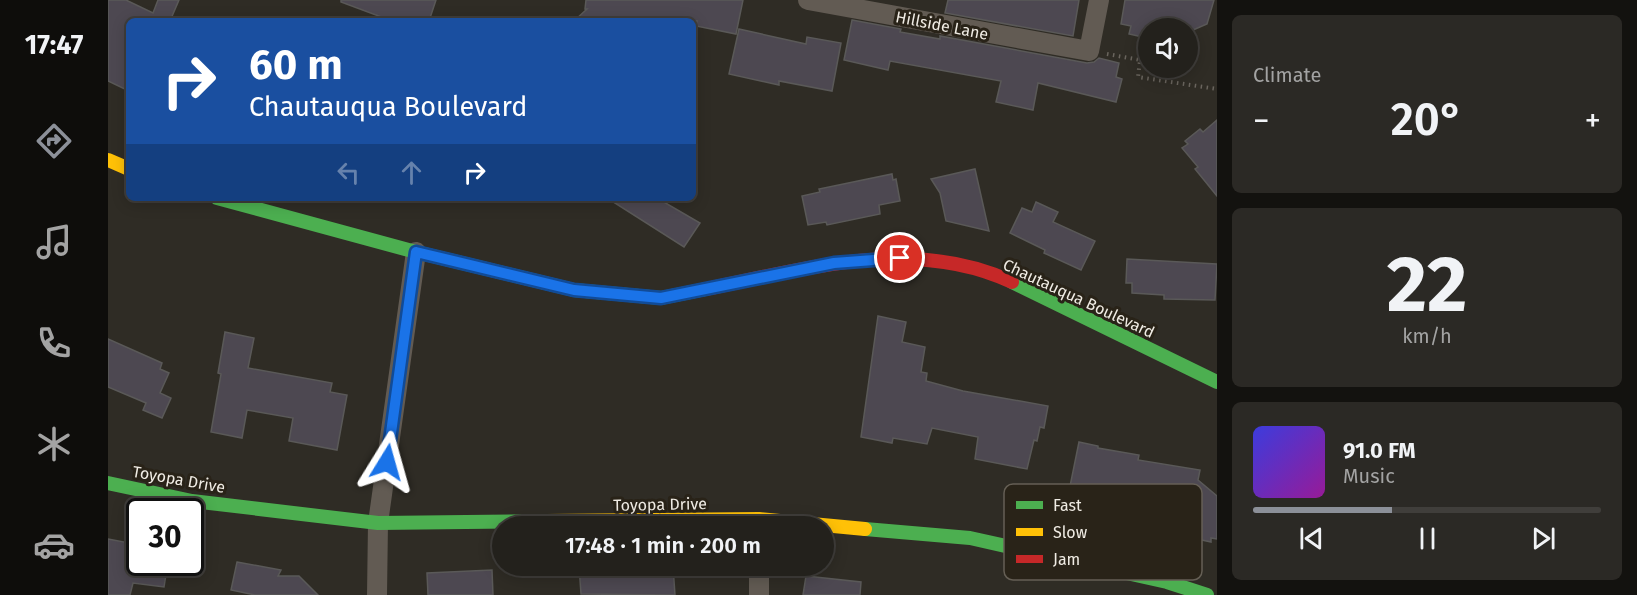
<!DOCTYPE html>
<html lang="en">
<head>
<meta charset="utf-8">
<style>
  :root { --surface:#23211c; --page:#2b2925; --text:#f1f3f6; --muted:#a3a3a3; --line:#403e3b; --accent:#8c9099 }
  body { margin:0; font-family:"Fira Sans",sans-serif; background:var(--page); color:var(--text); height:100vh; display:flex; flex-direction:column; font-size:22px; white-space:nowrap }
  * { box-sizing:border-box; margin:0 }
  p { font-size:20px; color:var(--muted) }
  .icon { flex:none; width:33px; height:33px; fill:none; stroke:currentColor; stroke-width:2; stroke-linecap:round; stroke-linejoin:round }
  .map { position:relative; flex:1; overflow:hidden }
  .side { display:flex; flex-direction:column; gap:15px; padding:15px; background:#13120f; width:420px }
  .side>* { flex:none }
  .guide { position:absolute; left:18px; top:18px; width:570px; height:183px; border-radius:9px; box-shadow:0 3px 15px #0003,0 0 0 2px var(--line); background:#1a4fa0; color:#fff; overflow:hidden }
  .tools { position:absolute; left:1030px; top:18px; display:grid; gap:12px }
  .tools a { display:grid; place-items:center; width:60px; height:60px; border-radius:50%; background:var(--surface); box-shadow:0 3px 15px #0003,0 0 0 2px var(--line); font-size:30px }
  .speed { position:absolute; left:18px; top:498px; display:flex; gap:12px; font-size:30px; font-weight:700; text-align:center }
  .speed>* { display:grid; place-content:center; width:78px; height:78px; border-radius:50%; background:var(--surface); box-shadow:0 3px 15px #0003,0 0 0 2px var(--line); line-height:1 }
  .speed .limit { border:3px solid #111; border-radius:9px; background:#fff; color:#111 }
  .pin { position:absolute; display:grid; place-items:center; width:51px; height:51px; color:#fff; margin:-26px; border:3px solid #fff; border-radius:50%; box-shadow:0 2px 6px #0007 }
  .me { position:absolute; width:66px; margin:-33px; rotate:8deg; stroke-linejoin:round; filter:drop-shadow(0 0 4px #0008) }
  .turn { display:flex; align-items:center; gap:21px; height:126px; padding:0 24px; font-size:27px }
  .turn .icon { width:78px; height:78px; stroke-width:2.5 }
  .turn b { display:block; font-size:42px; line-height:51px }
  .lanes { display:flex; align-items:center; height:57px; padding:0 24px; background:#0003; justify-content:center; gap:30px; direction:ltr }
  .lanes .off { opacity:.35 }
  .big { font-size:45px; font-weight:600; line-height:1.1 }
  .side .card { flex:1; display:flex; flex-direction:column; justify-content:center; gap:9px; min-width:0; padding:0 21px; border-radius:9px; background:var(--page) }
  .side .dial { align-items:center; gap:0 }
  .dial b { font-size:78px; line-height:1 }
  .song { display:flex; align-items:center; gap:18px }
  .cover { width:72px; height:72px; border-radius:9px; background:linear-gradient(135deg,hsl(240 70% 55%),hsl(300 70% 35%)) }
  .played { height:6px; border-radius:3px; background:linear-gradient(90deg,var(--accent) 40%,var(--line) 40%) }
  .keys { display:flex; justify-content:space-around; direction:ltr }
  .heat { display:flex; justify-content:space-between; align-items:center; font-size:33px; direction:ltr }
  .trip { position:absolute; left:384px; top:516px; width:342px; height:60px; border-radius:30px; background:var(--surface); box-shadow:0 3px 15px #0003,0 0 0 2px var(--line); font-weight:600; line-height:60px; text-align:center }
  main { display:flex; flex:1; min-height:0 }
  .dock { display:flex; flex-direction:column; width:108px; justify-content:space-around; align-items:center; background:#0e0d0b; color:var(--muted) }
  .dock .icon { width:42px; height:42px }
  .dock .active { color:var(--accent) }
  .dock b { font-size:27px; color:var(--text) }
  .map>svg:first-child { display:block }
</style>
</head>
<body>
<main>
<nav class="dock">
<b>17:47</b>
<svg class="icon active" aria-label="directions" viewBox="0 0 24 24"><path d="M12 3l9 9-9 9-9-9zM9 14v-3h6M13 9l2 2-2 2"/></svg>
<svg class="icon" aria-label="music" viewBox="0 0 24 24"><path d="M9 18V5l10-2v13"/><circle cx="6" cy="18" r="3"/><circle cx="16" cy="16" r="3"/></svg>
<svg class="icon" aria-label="phone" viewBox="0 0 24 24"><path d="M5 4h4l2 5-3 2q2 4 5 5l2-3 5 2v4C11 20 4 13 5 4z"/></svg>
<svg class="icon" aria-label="climate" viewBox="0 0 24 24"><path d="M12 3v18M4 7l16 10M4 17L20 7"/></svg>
<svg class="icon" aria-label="car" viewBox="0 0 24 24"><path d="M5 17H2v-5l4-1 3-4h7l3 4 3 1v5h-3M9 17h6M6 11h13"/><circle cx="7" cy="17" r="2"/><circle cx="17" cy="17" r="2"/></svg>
</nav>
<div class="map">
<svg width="1109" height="595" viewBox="0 0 1109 595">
  <rect width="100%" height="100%" fill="#2f2c25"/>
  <!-- building -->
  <g fill="#4d4851" stroke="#5a5958" stroke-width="1.5">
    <polygon points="0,0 18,0 45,13 50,0 71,0 62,21 21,21 21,91 0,81"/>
    <polygon points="233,0 328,0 321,21 284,21 233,2"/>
    <polygon points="478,0 635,0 628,34 588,26 589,21 537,21 518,17 515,21 466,21 479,9 477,9"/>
    <polygon points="840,0 971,0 965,36 837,13"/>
    <polygon points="1017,0 1106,0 1099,24 1085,30 1083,27 1040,28 1039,38 1021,34 1023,26 1013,24"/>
    <polygon points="744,20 793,29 792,32 832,39 832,36 979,63 986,62 991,58 1011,63 1008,77 1014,79 1008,102 930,83 925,110 888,102 893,81 782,61 780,70 736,60"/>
    <polygon points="631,29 698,44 699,37 733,43 724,91 671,81 671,85 621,74"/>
    <polygon points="1109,120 1109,196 1087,169 1090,167 1074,148 1080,144 1077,141 1092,129 1095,132"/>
    <polygon points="867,169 881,231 838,221 832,193 823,179"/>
    <polygon points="784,174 785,180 788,179 792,201 771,205 772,214 719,225 718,222 700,225 694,196 712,192 711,189"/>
    <polygon points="499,198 549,198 592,223 576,247"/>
    <polygon points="928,202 950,212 945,222 987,241 973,270 936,253 937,250 902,233 914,208 924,212"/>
    <polygon points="1019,259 1109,264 1107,300 1056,299 1056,295 1024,293 1024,283 1018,283"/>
    <polygon points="770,316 798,322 794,342 817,347 813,372 819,373 818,381 855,391 940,406 936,428 932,427 929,441 926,440 919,469 867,459 870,437 824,428 819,444 785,438 784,443 753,437"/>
    <polygon points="117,332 146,338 140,368 224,383 222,392 239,395 229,450 181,441 185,418 139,410 134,438 103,432 113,374 110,373"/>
    <polygon points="0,339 54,363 52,369 61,373 52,393 63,398 54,418 35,410 38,403 0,387"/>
    <polygon points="971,442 990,446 990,448 1031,455 1030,460 1092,470 1090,480 1109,496 1109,539 1103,538 1103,542 1080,537 1082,532 1055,523 1056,518 1014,509 1012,516 958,506"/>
    <polygon points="0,539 32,545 32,562 60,562 56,587 25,583 22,595 0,595"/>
    <polygon points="129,562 173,570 170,576 191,576 210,595 147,595 123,590"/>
    <polygon points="471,566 524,566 525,568 565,566 567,595 473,594"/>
    <polygon points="384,570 385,595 320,595 319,573"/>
    <polygon points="698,576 753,582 752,595 695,595"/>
  </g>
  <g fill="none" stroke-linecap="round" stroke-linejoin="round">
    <!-- path -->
    <polyline stroke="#6a655e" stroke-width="4" stroke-dasharray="1.5 4.5" stroke-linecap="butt" points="999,54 1032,60 1030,77 1109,89"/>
    <!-- street -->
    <g stroke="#625b53" stroke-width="20">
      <polyline points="700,0 981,51 991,0"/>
      <polyline points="651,566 651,595"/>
      <polyline points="269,595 270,523 308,252"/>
    </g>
    <!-- fast -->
    <g stroke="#4caf50" stroke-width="14">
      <polyline points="109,198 308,252 466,290 553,298 598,289"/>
      <polyline points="904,282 1109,382"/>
      <polyline points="0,483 84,501 270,523 439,521"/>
      <polyline points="757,529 862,538 1059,582 1099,595"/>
    </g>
    <!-- slow -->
    <g stroke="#ffc107" stroke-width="14">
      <polyline points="0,160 21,169"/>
      <polyline points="439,521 651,519 757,529"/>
    </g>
    <!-- jam -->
    <path stroke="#c62828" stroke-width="14" d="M598 289C697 269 806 236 904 282"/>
  </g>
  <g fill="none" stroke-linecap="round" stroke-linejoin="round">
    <defs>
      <polyline id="route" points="279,462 308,252 466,290 553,298 726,263 792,258"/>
    </defs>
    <!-- route casing -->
    <use href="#route" stroke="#114b97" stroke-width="15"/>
    <!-- route -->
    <use href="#route" stroke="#1a73e8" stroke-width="10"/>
  </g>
  <g text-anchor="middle" stroke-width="6" stroke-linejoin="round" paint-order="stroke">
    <!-- street labels -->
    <g font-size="16" fill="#f0ece4" stroke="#292318">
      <text transform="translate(834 25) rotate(11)" y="6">Hillside Lane</text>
      <text transform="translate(971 298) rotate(25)" y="6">Chautauqua Boulevard</text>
      <text transform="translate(71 479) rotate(10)" y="6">Toyopa Drive</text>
      <text transform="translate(552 504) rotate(-1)" y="6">Toyopa Drive</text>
    </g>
  </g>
  <!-- legend -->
  <rect x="896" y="484" width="198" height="96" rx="9" fill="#292318" stroke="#655f55" stroke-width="1.5"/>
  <rect x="908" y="501" width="27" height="8" fill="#4caf50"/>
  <rect x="908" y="528" width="27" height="8" fill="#ffc107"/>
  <rect x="908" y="555" width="27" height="8" fill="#c62828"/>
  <g font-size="16" fill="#f0ece4">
    <text x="945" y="511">Fast</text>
    <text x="945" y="538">Slow</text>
    <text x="945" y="565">Jam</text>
  </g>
</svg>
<div class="tools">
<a><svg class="icon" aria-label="sound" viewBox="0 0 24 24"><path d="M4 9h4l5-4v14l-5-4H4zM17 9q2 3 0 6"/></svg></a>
</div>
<div class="speed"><div class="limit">30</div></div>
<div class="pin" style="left:792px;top:258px;background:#d93025"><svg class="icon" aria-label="arrive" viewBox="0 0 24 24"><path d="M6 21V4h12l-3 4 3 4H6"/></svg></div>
<svg class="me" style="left:279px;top:462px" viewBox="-20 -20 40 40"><path d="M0-17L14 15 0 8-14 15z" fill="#1a73e8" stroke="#fff" stroke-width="4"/></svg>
<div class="trip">17:48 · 1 min · 200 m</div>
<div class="guide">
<div class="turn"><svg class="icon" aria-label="right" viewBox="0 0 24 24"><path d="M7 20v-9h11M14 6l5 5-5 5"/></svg><div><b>60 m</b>Chautauqua Boulevard</div></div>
<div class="lanes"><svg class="icon off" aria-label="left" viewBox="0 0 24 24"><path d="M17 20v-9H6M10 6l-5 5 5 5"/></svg><svg class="icon off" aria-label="ahead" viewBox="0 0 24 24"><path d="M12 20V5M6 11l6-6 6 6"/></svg><svg class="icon" aria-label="right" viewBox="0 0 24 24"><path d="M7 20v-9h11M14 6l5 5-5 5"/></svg></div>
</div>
</div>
<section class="side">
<div class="card"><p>Climate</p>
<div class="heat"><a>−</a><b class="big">20°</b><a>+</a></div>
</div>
<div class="card dial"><b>22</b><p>km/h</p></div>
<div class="card">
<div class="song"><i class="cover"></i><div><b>91.0 FM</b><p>Music</p></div></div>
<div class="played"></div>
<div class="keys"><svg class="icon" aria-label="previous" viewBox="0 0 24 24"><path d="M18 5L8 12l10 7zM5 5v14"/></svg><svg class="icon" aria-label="pause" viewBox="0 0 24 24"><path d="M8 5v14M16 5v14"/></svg><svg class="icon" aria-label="next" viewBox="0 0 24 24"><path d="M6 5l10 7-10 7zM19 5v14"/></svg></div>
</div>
</section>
</main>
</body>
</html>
